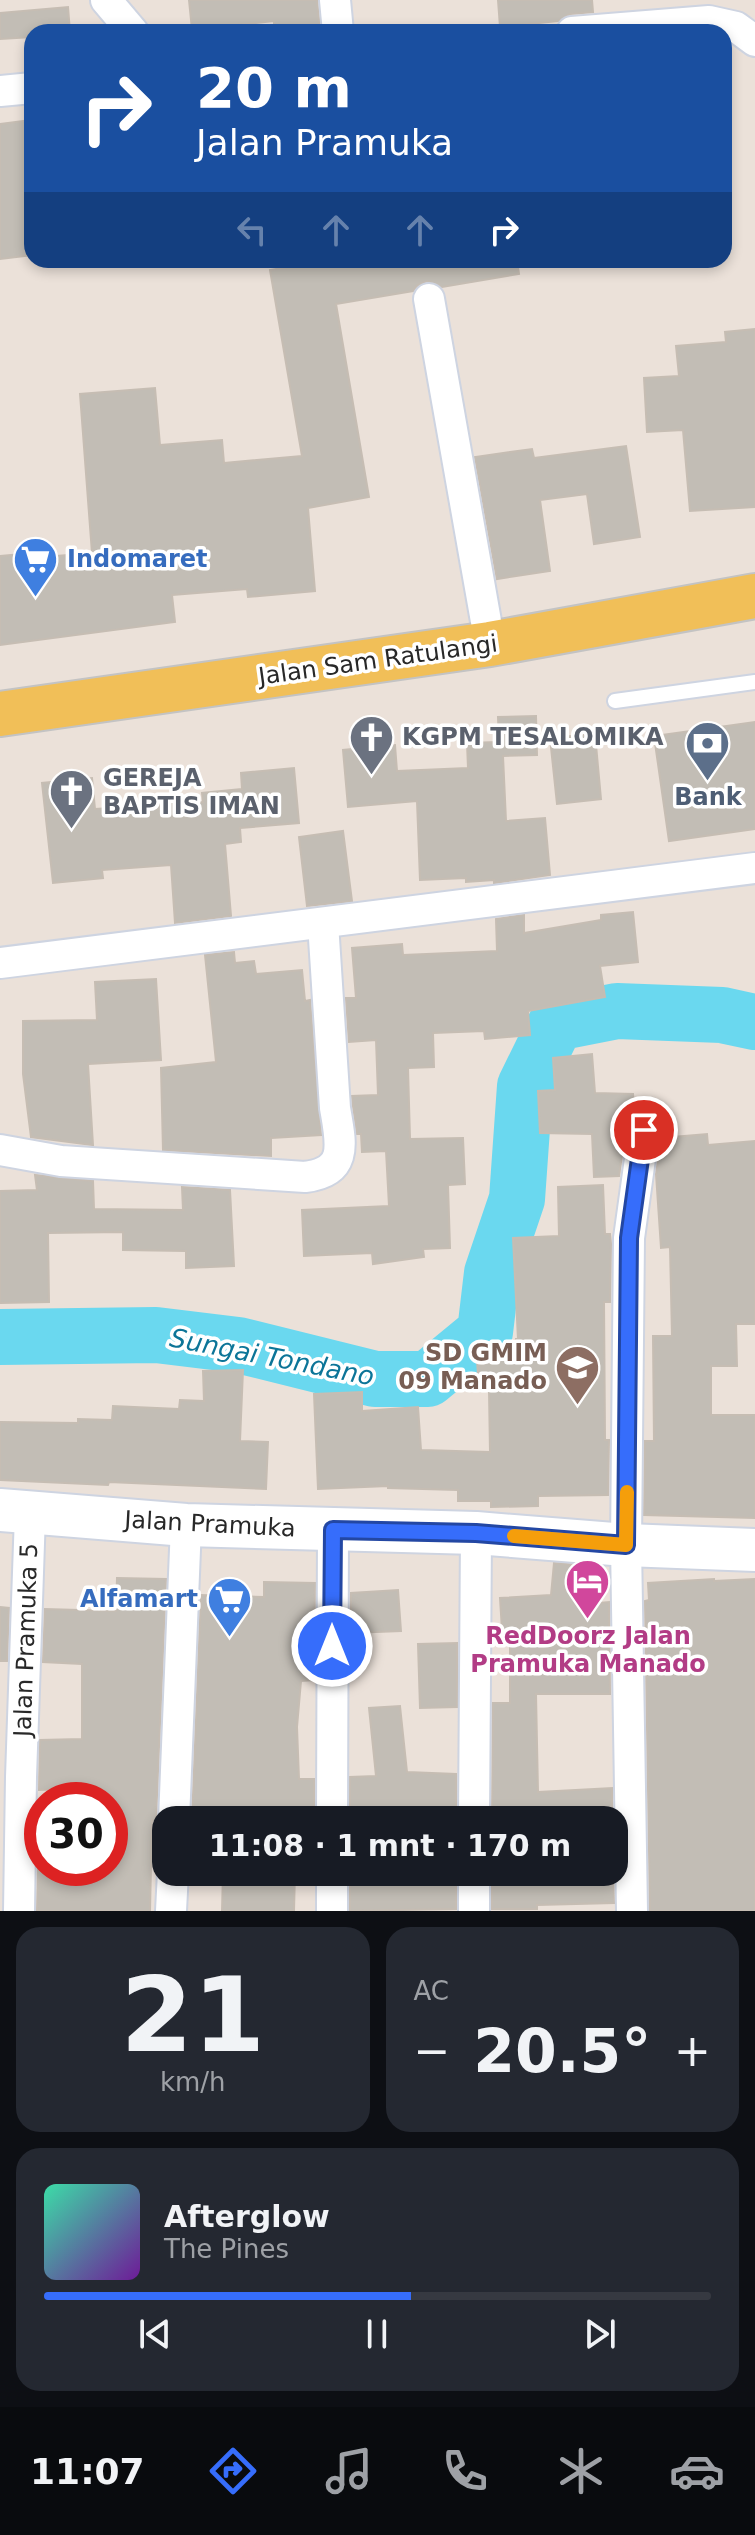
<!DOCTYPE html>
<html lang="id">
<head>
<meta charset="utf-8">
<style>
  :root { --surface:#171b24; --page:#242831; --text:#f1f3f6; --muted:#9ea1a6; --line:#363941; --accent:#366dfb }
  body { margin:0; font-family:"DejaVu Sans",sans-serif; background:var(--page); color:var(--text); height:100vh; display:flex; flex-direction:column; font-size:30px; white-space:nowrap }
  * { box-sizing:border-box; margin:0 }
  p { font-size:26px; color:var(--muted) }
  .icon { flex:none; width:44px; height:44px; fill:none; stroke:currentColor; stroke-width:2; stroke-linecap:round; stroke-linejoin:round }
  .map { position:relative; height:1911px; overflow:hidden }
  .side { display:flex; flex-direction:column; gap:16px; padding:16px; background:#0d0f14; flex:1 }
  .side>* { flex:none }
  .banner { position:absolute; left:24px; top:24px; width:708px; height:244px; border-radius:24px; box-shadow:0 4px 12px #0003; background:#1a4fa0; color:#fff; overflow:hidden }
  .speed { position:absolute; left:24px; top:1782px; display:flex; gap:16px; font-size:40px; font-weight:700; text-align:center }
  .speed>* { display:grid; place-content:center; width:104px; height:104px; border-radius:50%; background:var(--surface); box-shadow:0 4px 12px #0003; line-height:1 }
  .speed .limit { border:12px solid #d22; background:#fff; color:#111 }
  .pin { position:absolute; display:grid; place-items:center; width:68px; height:68px; color:#fff; margin:-34px; border:4px solid #fff; border-radius:50%; box-shadow:0 2px 8px #0007 }
  .me { position:absolute; width:88px; margin:-44px; rotate:0deg; stroke-linejoin:round; filter:drop-shadow(0 0 6px #0008) }
  .turn { display:flex; align-items:center; gap:28px; height:168px; padding:0 40px; font-size:36px }
  .turn .icon { width:104px; height:104px; stroke-width:2.5 }
  .turn b { display:block; font-size:56px; line-height:68px }
  .lanes { display:flex; align-items:center; height:76px; padding:0 40px; background:#0003; justify-content:center; gap:40px; direction:ltr }
  .lanes .off { opacity:.35 }
  .big { font-size:60px; font-weight:700; line-height:1.1 }
  .side .widget { flex:1; display:flex; flex-direction:column; justify-content:center; gap:12px; min-width:0; padding:0 28px; border-radius:24px; background:var(--page) }
  .side .dial { align-items:center; gap:0 }
  .dial b { font-size:104px; line-height:1 }
  .song { display:flex; align-items:center; gap:24px }
  .cover { width:96px; height:96px; border-radius:12px; background:linear-gradient(135deg,hsl(160 70% 55%),hsl(280 70% 35%)) }
  .played { height:8px; border-radius:4px; background:linear-gradient(90deg,var(--accent) 55%,var(--line) 55%) }
  .keys { display:flex; justify-content:space-around; direction:ltr }
  .heat { display:flex; justify-content:space-between; align-items:center; font-size:44px; direction:ltr }
  .side .tiles { flex:1; display:grid; gap:16px; grid-template-columns:1fr 1fr }
  .widget:last-child { grid-column:span 2 }
  .trip { position:absolute; left:152px; top:1806px; width:476px; height:80px; border-radius:24px; background:var(--surface); box-shadow:0 4px 12px #0003; font-weight:700; line-height:80px; text-align:center }
  .tab-bar { display:flex; height:128px; justify-content:space-around; align-items:center; background:#090b0e; color:var(--muted) }
  .tab-bar .icon { width:56px; height:56px }
  .tab-bar .on { color:var(--accent) }
  .tab-bar b { font-size:36px; color:var(--text) }
  .map>svg:first-child { display:block }
</style>
</head>
<body>
<div class="map">
<svg width="755" height="1911" viewBox="0 0 755 1911">
  <rect width="100%" height="100%" fill="#ebe1d9"/>
  <g fill="none" stroke-linecap="round" stroke-linejoin="round">
    <!-- river -->
    <polyline stroke="#6ad8ef" stroke-width="56" points="0,1337 156,1335 238,1345 375,1379 428,1379 485,1332 492,1273 517,1199 525,1086 556,1023 617,1011 722,1015 755,1022"/>
  </g>
  <!-- building -->
  <g fill="#c2bdb5" stroke="#c6bdb3" stroke-width="2">
    <polygon points="189,0 317,0 320,29 274,32 274,21 192,30"/>
    <polygon points="498,0 592,0 593,12 570,14 558,21 500,27"/>
    <polygon points="68,7 70,32 32,32 32,37 0,39 0,13"/>
    <polygon points="32,120 32,255 0,259 0,124"/>
    <polygon points="327,260 517,260 519,274 442,287 427,281 418,285 413,291 336,304 369,497 308,508 315,591 248,597 247,589 172,595 175,622 0,645 0,556 43,552 44,557 92,553 80,394 155,388 160,445 222,440 224,463 302,456 270,270"/>
    <polygon points="755,329 755,507 690,511 683,430 647,432 644,378 679,376 676,346 726,342 725,332"/>
    <polygon points="626,446 640,537 594,544 587,494 540,500 550,571 497,579 475,457 532,449 534,458"/>
    <polygon points="536,716 537,755 503,756 506,821 545,818 550,875 494,883 494,880 466,882 466,878 420,880 417,801 348,807 343,750 395,745 397,771 468,768 467,743 499,742 498,717"/>
    <polygon points="755,722 755,829 669,841 654,736"/>
    <polygon points="595,734 601,799 557,804 550,738"/>
    <polygon points="294,768 299,823 240,828 241,842 225,844 231,916 175,923 171,865 102,870 103,878 53,883 42,783 92,778 95,809 203,802 202,793 242,789 241,773"/>
    <polygon points="343,831 352,901 307,906 299,837"/>
    <polygon points="633,912 638,962 600,966 605,997 528,1011 530,1035 485,1039 484,1031 433,1033 434,1067 408,1068 410,1139 463,1138 465,1184 448,1185 450,1248 423,1249 424,1257 373,1264 372,1253 304,1256 302,1210 389,1206 386,1151 362,1152 361,1134 357,1134 353,1106 352,1096 378,1095 376,1040 349,1042 346,998 356,998 352,948 402,944 403,955 497,951 496,919 524,915 524,933 601,920 601,915"/>
    <polygon points="234,952 235,963 254,961 256,974 302,970 305,1001 310,1000 321,1135 271,1138 271,1156 163,1150 161,1068 216,1062 205,955"/>
    <polygon points="156,979 161,1060 88,1064 93,1145 31,1137 23,1074 23,1021 97,1020 95,982"/>
    <polygon points="592,1054 595,1093 633,1094 635,1115 626,1128 619,1176 594,1177 592,1134 540,1133 538,1091 555,1090 553,1058"/>
    <polygon points="707,1134 708,1145 755,1141 755,1324 736,1324 737,1366 711,1366 711,1415 755,1415 755,1518 644,1515 645,1441 654,1441 653,1336 672,1336 670,1247 661,1248 656,1174 661,1138"/>
    <polygon points="35,1175 93,1181 94,1209 183,1210 182,1187 230,1190 234,1266 186,1268 186,1251 123,1250 123,1232 48,1233 49,1302 0,1303 0,1191 37,1190"/>
    <polygon points="603,1185 605,1234 610,1234 611,1244 610,1302 604,1302 605,1440 609,1440 608,1495 538,1496 538,1506 491,1507 491,1501 458,1501 458,1490 388,1488 388,1486 318,1489 314,1394 362,1392 362,1411 418,1407 421,1450 490,1452 489,1391 479,1391 477,1360 516,1359 516,1339 518,1339 513,1238 559,1236 558,1187"/>
    <polygon points="243,1370 240,1441 268,1442 266,1489 109,1482 108,1485 0,1480 0,1422 78,1423 78,1419 112,1420 113,1406 179,1409 180,1400 204,1401 203,1371"/>
    <polygon points="554,1563 589,1566 587,1604 609,1602 610,1694 536,1694 538,1792 612,1788 612,1820 492,1820 493,1703 510,1703 510,1630 502,1630 500,1598 551,1595"/>
    <polygon points="117,1578 166,1579 156,1820 152,1820 150,1911 37,1911 38,1868 110,1868 110,1800 96,1800 95,1788 39,1790 40,1740 82,1739 82,1664 43,1662 45,1609 116,1611"/>
    <polygon points="714,1579 714,1581 755,1579 755,1911 650,1911 645,1601 649,1600 648,1583"/>
    <polygon points="264,1582 315,1583 314,1680 301,1681 297,1727 299,1779 314,1779 314,1809 220,1813 220,1820 192,1820 201,1595 264,1597"/>
    <polygon points="398,1590 401,1631 351,1633 351,1593"/>
    <polygon points="0,1607 9,1608 7,1661 0,1661"/>
    <polygon points="457,1643 457,1707 420,1708 418,1644"/>
    <polygon points="400,1706 407,1772 456,1774 456,1820 350,1820 350,1777 376,1776 369,1708"/>
    <polygon points="223,1872 295,1872 294,1911 222,1911"/>
    <polygon points="350,1872 456,1872 456,1909 350,1911"/>
    <polygon points="492,1872 613,1872 614,1903 537,1905 537,1909 492,1909"/>
  </g>
  <g fill="none" stroke-linecap="round" stroke-linejoin="round">
    <defs>
      <polyline id="lane" points="615,701 755,682"/>
      <g id="street">
        <polyline points="106,0 133,32"/>
        <polyline points="335,0 338,32"/>
        <polyline points="572,32 709,21 736,27 755,41"/>
        <polyline points="0,91 32,88"/>
        <polyline points="429,299 490,644"/>
        <polyline points="0,963 755,868"/>
        <path d="M0 1150 61 1161 305 1177C349 1172 341 1143 335 1108L323 923"/>
        <polyline points="174,1820 186,1525"/>
        <polyline points="332,1820 333,1530"/>
        <polyline points="474,1820 476,1533"/>
        <polyline points="19,1911 21,1777 30,1514"/>
        <polyline points="171,1911 173,1872"/>
        <polyline points="332,1911 332,1872"/>
        <polyline points="474,1911 474,1872"/>
        <polyline points="632,1911 626,1545 629,1238 644,1130"/>
      </g>
      <polyline id="secondary" points="0,1510 186,1525 476,1533 626,1545 755,1550"/>
      <polyline id="primary" points="0,714 490,644 755,596"/>
    </defs>
    <!-- lane casing -->
    <use href="#lane" stroke="#ced4e1" stroke-width="18"/>
    <!-- street casing -->
    <use href="#street" stroke="#ced4e1" stroke-width="34"/>
    <!-- secondary casing -->
    <use href="#secondary" stroke="#ced4e1" stroke-width="46"/>
    <!-- primary casing -->
    <use href="#primary" stroke="#c3c3c3" stroke-width="48"/>
    <!-- lane -->
    <use href="#lane" stroke="#fff" stroke-width="14"/>
    <!-- street -->
    <use href="#street" stroke="#fff" stroke-width="30"/>
    <!-- secondary -->
    <use href="#secondary" stroke="#fff" stroke-width="42"/>
    <!-- primary -->
    <use href="#primary" stroke="#f1bf58" stroke-width="44"/>
  </g>
  <g fill="none" stroke-linecap="round" stroke-linejoin="round">
    <defs>
      <polyline id="route" points="332,1646 333,1530 476,1533 626,1545 629,1238 644,1130"/>
    </defs>
    <!-- route casing -->
    <use href="#route" stroke="#2347a3" stroke-width="20"/>
    <!-- route -->
    <use href="#route" stroke="#366dfb" stroke-width="14"/>
    <!-- slow -->
    <polyline stroke="#f59e0b" stroke-width="14" points="514,1536 626,1545 627,1492"/>
  </g>
  <!-- icons -->
  <defs>
    <symbol id="supermarket-pin" viewBox="-11 -11 22 30"><path d="M0 17L-7.5 6A9.5 9.5 0 1 1 7.5 6Z" fill="#3f7fe0" stroke="#fff"/><path d="M-6-5.5h2.5l.6 2H6L4.5 2H-2.5L-4.4-4H-6ZM-1.5 3.2a1.3 1.3 0 1 0 .1 0ZM3 3.2a1.3 1.3 0 1 0 .1 0Z" fill="#fff"/></symbol>
    <symbol id="church-pin" viewBox="-11 -11 22 30"><path d="M0 17L-7.5 6A9.5 9.5 0 1 1 7.5 6Z" fill="#6b7280" stroke="#fff"/><path d="M-1.2-6h2.4v3.5h3.3v2.4h-3.3V6h-2.4V-.1h-3.3v-2.4h3.3Z" fill="#fff"/></symbol>
    <symbol id="bank-pin" viewBox="-11 -11 22 30"><path d="M0 17L-7.5 6A9.5 9.5 0 1 1 7.5 6Z" fill="#5c6f8a" stroke="#fff"/><path d="M-6-4H6V4H-6ZM0-2.3a2.3 2.3 0 1 0 0 4.6a2.3 2.3 0 1 0 0-4.6Z" fill="#fff"/></symbol>
    <symbol id="school-pin" viewBox="-11 -11 22 30"><path d="M0 17L-7.5 6A9.5 9.5 0 1 1 7.5 6Z" fill="#8d6e63" stroke="#fff"/><path d="M0-5L7-2L0 1L-7-2ZM-4 1L0 2.5L4 1V4Q0 6-4 4Z" fill="#fff"/></symbol>
    <symbol id="hotel-pin" viewBox="-11 -11 22 30"><path d="M0 17L-7.5 6A9.5 9.5 0 1 1 7.5 6Z" fill="#d1479c" stroke="#fff"/><path d="M-6-4.5h1.5V1H6V5H4.5V3h-9V5H-6ZM-4 0a1.8 1.8 0 1 1 3.6 0ZM.5 0V-2.5h3Q6-2.5 6 0Z" fill="#fff"/></symbol>
  </defs>
  <g fill-rule="evenodd">
    <use href="#supermarket-pin" x="10" y="534" width="51" height="69"/>
    <use href="#church-pin" x="346" y="712" width="51" height="69"/>
    <use href="#bank-pin" x="682" y="718" width="51" height="69"/>
    <use href="#church-pin" x="46" y="766" width="51" height="69"/>
    <use href="#school-pin" x="552" y="1342" width="51" height="69"/>
    <use href="#hotel-pin" x="562" y="1556" width="51" height="69"/>
    <use href="#supermarket-pin" x="204" y="1574" width="51" height="69"/>
  </g>
  <g text-anchor="middle" stroke-width="7" stroke-linejoin="round" paint-order="stroke">
    <!-- shop labels -->
    <g font-size="24" font-weight="bold" fill="#366cbe" stroke="#fff" text-anchor="start">
      <text x="67" y="567">Indomaret</text>
      <text x="198" y="1607" text-anchor="end">Alfamart</text>
    </g>
    <!-- street labels -->
    <g font-size="24" fill="#282828" stroke="#fff">
      <text transform="translate(378 660) rotate(-8)" y="8">Jalan Sam Ratulangi</text>
      <text transform="translate(210 1524) rotate(3)" y="8">Jalan Pramuka</text>
      <text transform="translate(26 1640) rotate(-88)" y="8">Jalan Pramuka 5</text>
    </g>
    <!-- worship labels -->
    <g font-size="24" font-weight="bold" fill="#5b616d" stroke="#fff" text-anchor="start">
      <text x="402" y="745">KGPM TESALOMIKA</text>
      <text x="103" y="786">GEREJA<tspan x="103" dy="28">BAPTIS IMAN</tspan></text>
    </g>
    <!-- service labels -->
    <g font-size="24" font-weight="bold" fill="#4e5e75" stroke="#fff">
      <text x="708" y="805">Bank</text>
    </g>
    <!-- education labels -->
    <g font-size="24" font-weight="bold" fill="#785e54" stroke="#fff" text-anchor="end">
      <text x="547" y="1361">SD GMIM<tspan x="547" dy="28">09 Manado</tspan></text>
    </g>
    <!-- hotel labels -->
    <g font-size="24" font-weight="bold" fill="#b23c85" stroke="#fff">
      <text x="588" y="1644">RedDoorz Jalan<tspan x="588" dy="28">Pramuka Manado</tspan></text>
    </g>
    <!-- water labels -->
    <g font-size="26" font-style="italic" fill="#0c7598" stroke="#fff">
      <text transform="translate(272 1357) rotate(11)" y="9">Sungai Tondano</text>
    </g>
  </g>
</svg>
<div class="speed"><div class="limit">30</div></div>
<div class="pin" style="left:644px;top:1130px;background:#d93025"><svg class="icon" aria-label="arrive" viewBox="0 0 24 24"><path d="M6 21V4h12l-3 4 3 4H6"/></svg></div>
<svg class="me" style="left:332px;top:1646px" viewBox="-20 -20 40 40"><circle r="17" fill="#366dfb" stroke="#fff" stroke-width="3"/><path d="M0-11L8 9 0 5-8 9z" fill="#fff"/></svg>
<div class="trip">11:08 · 1 mnt · 170 m</div>
<div class="banner">
<div class="turn"><svg class="icon" aria-label="right" viewBox="0 0 24 24"><path d="M7 20v-9h11M14 6l5 5-5 5"/></svg><div><b>20 m</b>Jalan Pramuka</div></div>
<div class="lanes"><svg class="icon off" aria-label="left" viewBox="0 0 24 24"><path d="M17 20v-9H6M10 6l-5 5 5 5"/></svg><svg class="icon off" aria-label="ahead" viewBox="0 0 24 24"><path d="M12 20V5M6 11l6-6 6 6"/></svg><svg class="icon off" aria-label="ahead" viewBox="0 0 24 24"><path d="M12 20V5M6 11l6-6 6 6"/></svg><svg class="icon" aria-label="right" viewBox="0 0 24 24"><path d="M7 20v-9h11M14 6l5 5-5 5"/></svg></div>
</div>
</div>
<section class="side">
<div class="tiles">
<div class="widget dial"><b>21</b><p>km/h</p></div>
<div class="widget"><p>AC</p>
<div class="heat"><a>−</a><b class="big">20.5°</b><a>+</a></div>
</div>
<div class="widget">
<div class="song"><i class="cover"></i><div><b>Afterglow</b><p>The Pines</p></div></div>
<div class="played"></div>
<div class="keys"><svg class="icon" aria-label="previous" viewBox="0 0 24 24"><path d="M18 5L8 12l10 7zM5 5v14"/></svg><svg class="icon" aria-label="pause" viewBox="0 0 24 24"><path d="M8 5v14M16 5v14"/></svg><svg class="icon" aria-label="next" viewBox="0 0 24 24"><path d="M6 5l10 7-10 7zM19 5v14"/></svg></div>
</div>
</div>
</section>
<nav class="tab-bar">
<b>11:07</b>
<svg class="icon on" aria-label="directions" viewBox="0 0 24 24"><path d="M12 3l9 9-9 9-9-9zM9 14v-3h6M13 9l2 2-2 2"/></svg>
<svg class="icon" aria-label="music" viewBox="0 0 24 24"><path d="M9 18V5l10-2v13"/><circle cx="6" cy="18" r="3"/><circle cx="16" cy="16" r="3"/></svg>
<svg class="icon" aria-label="phone" viewBox="0 0 24 24"><path d="M5 4h4l2 5-3 2q2 4 5 5l2-3 5 2v4C11 20 4 13 5 4z"/></svg>
<svg class="icon" aria-label="climate" viewBox="0 0 24 24"><path d="M12 3v18M4 7l16 10M4 17L20 7"/></svg>
<svg class="icon" aria-label="car" viewBox="0 0 24 24"><path d="M5 17H2v-5l4-1 3-4h7l3 4 3 1v5h-3M9 17h6M6 11h13"/><circle cx="7" cy="17" r="2"/><circle cx="17" cy="17" r="2"/></svg>
</nav>
</body>
</html>
